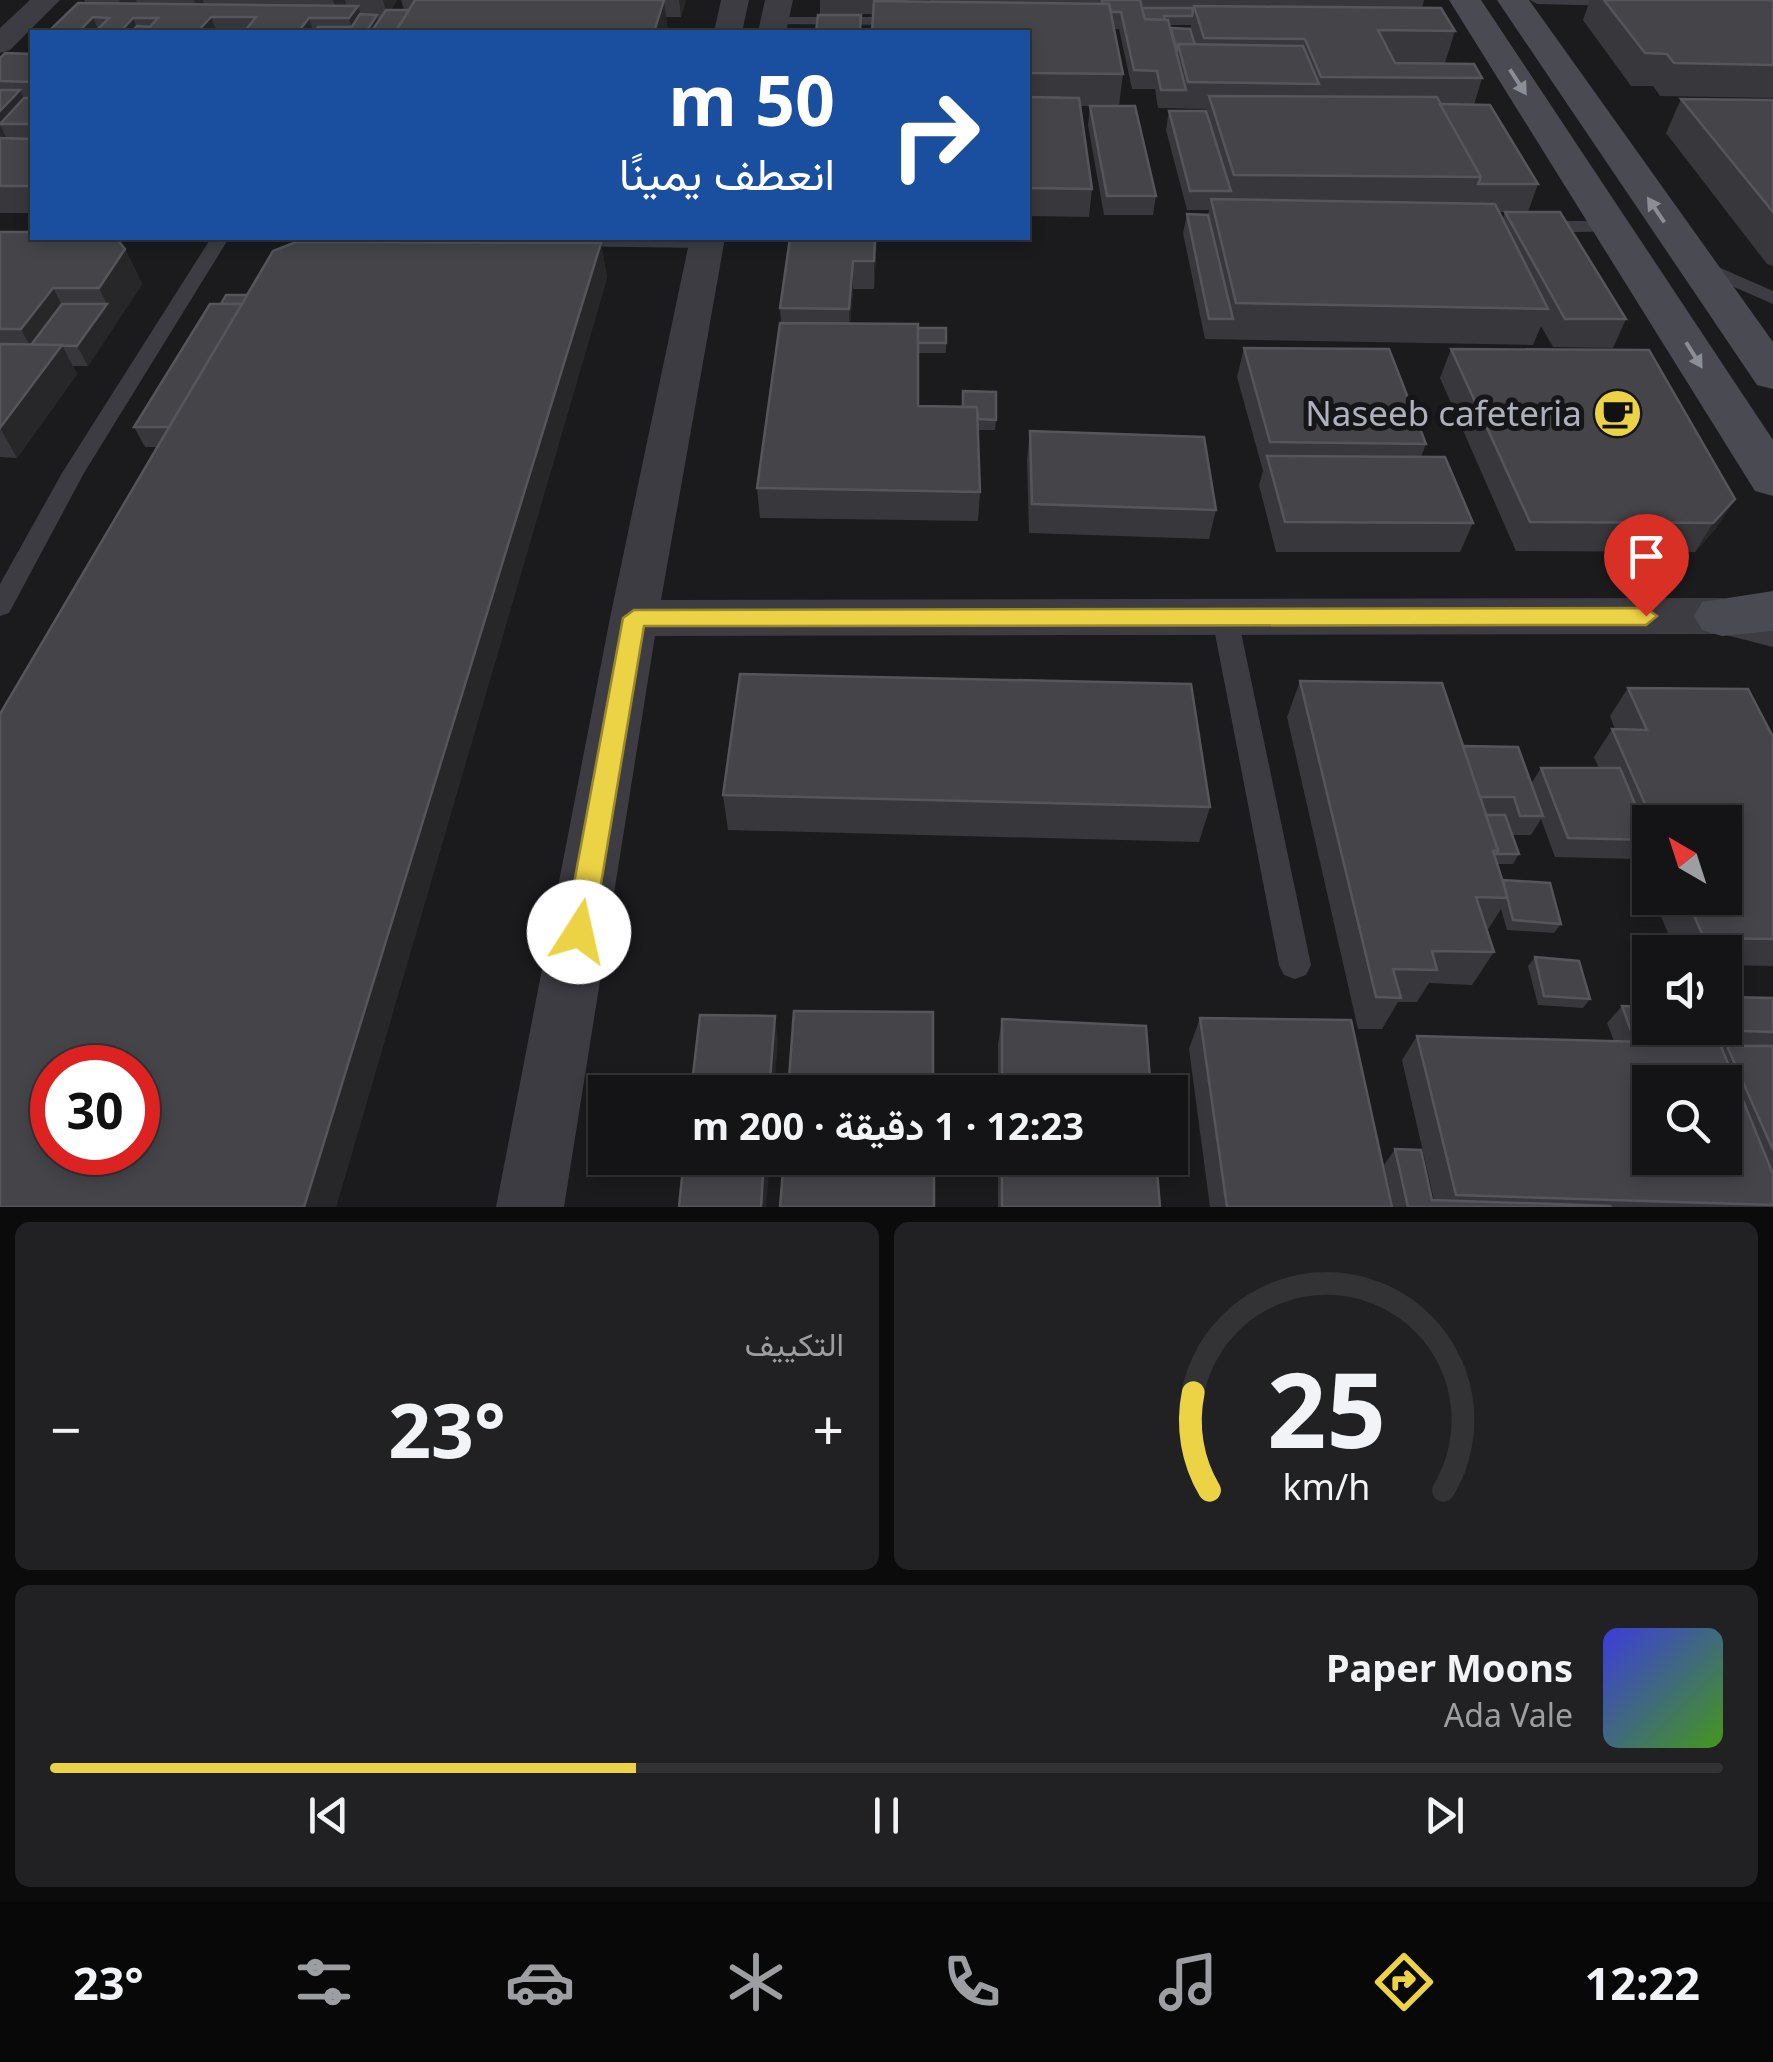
<!DOCTYPE html>
<html lang="ar">
<head>
<meta charset="utf-8">
<style>
  :root { --surface:#141416; --page:#212123; --text:#f1f3f6; --muted:#9d9ea1; --line:#333335; --accent:#ecd345 }
  body { margin:0; font-family:"Noto Sans",Vazirmatn,sans-serif; background:var(--page); color:var(--text); direction:rtl; height:100vh; display:flex; flex-direction:column; font-size:38px; white-space:nowrap }
  * { box-sizing:border-box; margin:0 }
  p { font-size:32px; color:var(--muted) }
  .icon { flex:none; width:55px; height:55px; fill:none; stroke:currentColor; stroke-width:2; stroke-linecap:round; stroke-linejoin:round }
  .map { position:relative; height:1207px; overflow:hidden; direction:ltr }
  .side { display:flex; flex-direction:column; gap:15px; padding:15px; background:#0b0b0c; flex:1 }
  .side>* { flex:none }
  .hud { position:absolute; left:30px; top:30px; width:1000px; height:210px; border-radius:0px; box-shadow:0 5px 15px #0003,0 0 0 2px var(--line); direction:rtl; background:#1a4fa0; color:#fff; overflow:hidden }
  .needle { width:65px; rotate:321deg }
  .buttons { position:absolute; left:1632px; top:805px; display:grid; gap:20px }
  .buttons a { display:grid; place-items:center; width:110px; height:110px; border-radius:0px; background:var(--surface); box-shadow:0 5px 15px #0003,0 0 0 2px var(--line); font-size:50px }
  .speed { position:absolute; left:30px; top:1045px; display:flex; gap:20px; font-size:50px; font-weight:700; text-align:center }
  .speed>* { display:grid; place-content:center; width:130px; height:130px; border-radius:50%; background:var(--surface); box-shadow:0 5px 15px #0003,0 0 0 2px var(--line); line-height:1 }
  .speed .limit { border:15px solid #d22; background:#fff; color:#111 }
  .pin { position:absolute; display:grid; place-items:center; width:85px; height:85px; color:#fff; margin:-102px -42px; border-radius:50% 50% 50% 0; rotate:-45deg; box-shadow:0 0 10px #0007 }
  .pin .icon { rotate:45deg }
  .me { position:absolute; width:110px; margin:-55px; rotate:10deg; stroke-linejoin:round; filter:drop-shadow(0 0 8px #0008) }
  .turn { display:flex; align-items:center; gap:35px; height:210px; padding:0 30px; font-size:45px }
  .turn .icon { width:130px; height:130px; stroke-width:2.5 }
  .turn b { display:block; font-size:70px; line-height:85px }
  .big { font-size:75px; font-weight:700; line-height:1.1 }
  .side .widget { flex:1; display:flex; flex-direction:column; justify-content:center; gap:15px; min-width:0; padding:0 35px; border-radius:15px; background:var(--page) }
  .side .dial { align-items:center; gap:0 }
  .dial svg { height:260px; overflow:visible; fill:none; stroke:var(--line); stroke-width:7; stroke-linecap:round; text-anchor:middle }
  .dial text { fill:var(--text); stroke:none }
  .song { display:flex; align-items:center; gap:30px }
  .cover { width:120px; height:120px; border-radius:15px; background:linear-gradient(135deg,hsl(240 70% 55%),hsl(100 70% 35%)) }
  .played { height:10px; border-radius:5px; background:linear-gradient(90deg,var(--accent) 35%,var(--line) 35%) }
  .keys { display:flex; justify-content:space-around; direction:ltr }
  .heat { display:flex; justify-content:space-between; align-items:center; font-size:55px; direction:ltr }
  .side .tiles { flex:1; display:grid; gap:15px; grid-template-columns:1fr 1fr }
  .widget:last-child { grid-column:span 2 }
  .trip { position:absolute; left:588px; top:1075px; width:600px; height:100px; border-radius:0px; background:var(--surface); box-shadow:0 5px 15px #0003,0 0 0 2px var(--line); font-weight:700; line-height:100px; text-align:center; direction:rtl }
  .dock { display:flex; height:160px; justify-content:space-around; align-items:center; background:#080809; color:var(--muted) }
  .dock .icon { width:70px; height:70px }
  .dock .active { color:var(--accent) }
  .dock b { font-size:45px; color:var(--text) }
  .map>svg:first-child { display:block }
</style>
</head>
<body>
<div class="map">
<svg width="1773" height="1207" viewBox="0 0 1773 1207">
  <rect width="100%" height="100%" fill="#1b1b1d"/>
  <g fill="none" stroke-linecap="round" stroke-linejoin="round">
    <!-- service -->
    <g fill="#3c3c42" fill-rule="evenodd">
      <polygon points="1530,0 1627,0 1628,2 1621,6 1537,4"/>
      <polygon points="770,17 905,17 912,21 905,25 775,24 770,23"/>
      <polygon points="1612,221 1619,223 1619,231 1537,233 1528,227 1537,221"/>
      <polygon points="211,238 229,238 84,473 9,613 0,616 0,584 62,473"/>
      <polygon points="300,238 398,238 389,244 309,244"/>
      <polygon points="461,238 712,238 716,242 707,248 469,245 462,243"/>
      <polygon points="1700,259 1773,291 1773,304 1693,269 1690,265"/>
      <polygon points="1225,609 1234,611 1238,618 1311,965 1306,975 1295,979 1284,975 1279,965 1212,618 1216,611"/>
    </g>
    <!-- minor -->
    <g fill="#3c3c42" fill-rule="evenodd">
      <polygon points="30,0 60,0 10,50 0,53 0,28"/>
      <polygon points="721,0 749,0 742,32 714,32"/>
      <polygon points="765,0 793,0 786,32 758,32"/>
      <polygon points="690,238 725,238 661,600 1722,598 1773,611 1773,647 1722,634 655,636 564,1207 496,1207 610,618"/>
    </g>
    <!-- secondary -->
    <g fill="#4a4b52" fill-rule="evenodd">
      <polygon points="1449,0 1481,0 1773,440 1773,496 1755,491"/>
      <polygon points="1497,0 1529,0 1773,342 1773,389 1757,385"/>
      <polygon points="1773,591 1773,631 1722,636 1702,630 1694,616 1702,602"/>
    </g>
  </g>
  <!-- wall -->
  <g fill="#38373b" fill-rule="evenodd">
    <polygon points="84,0 397,0 391,10 404,10 401,0 686,0 681,17 666,17 668,32 48,32 86,3"/>
    <path d="M820 0H907V2H930V0H1424L1422 8 1455 31 1445 63 1482 78 1474 105 1538 184 1528 212H1499L1503 219 1505 212 1626 319 1613 348 1553 347 1541 326 1533 345 1205 339 1183 233 1187 214 1208 215 1209 210H1187L1166 130 1169 111H1206L1207 109 1158 108 1155 89H1132L1119 29H1115L1123 74 1119 106 1156 196 1153 215H1104L1088 125 1090 106H1080L1092 189 1089 217 1028 216V32L873 14H820ZM1170 25H1191L1190 29 1171 28Z"/>
    <polygon points="1590,0 1773,0 1773,98 1660,96 1653,86 1631,86 1583,20"/>
    <polygon points="32,47 32,213 0,213 0,58 27,54"/>
    <polygon points="1681,99 1773,100 1773,266 1767,264 1666,133"/>
    <polygon points="0,232 125,249 142,284 88,366 73,366 77,374 17,458 0,457"/>
    <polygon points="355,238 502,238 504,242 601,243 607,278 336,1207 0,1207 157,447 145,447 134,427 221,304 247,295 335,242 353,242"/>
    <polygon points="790,238 877,238 874,289 853,289 850,324 946,328 946,353 918,353 918,406 996,420 995,430 978,430 980,492 978,521 760,518 757,488 781,323 780,308"/>
    <polygon points="1244,348 1426,444 1421,457 1473,523 1460,552 1276,552 1259,485 1263,471 1237,377"/>
    <polygon points="1451,349 1735,499 1716,528 1695,552 1516,551 1440,378"/>
    <polygon points="1030,431 1216,510 1209,539 1029,533 1027,460"/>
    <polygon points="1300,681 1463,746 1531,784 1541,768 1599,768 1594,757 1612,729 1615,729 1610,716 1628,688 1773,737 1773,966 1725,965 1725,952 1676,952 1653,898 1725,898 1725,822 1650,822 1650,891 1637,859 1555,857 1541,819 1531,835 1512,835 1519,854 1513,864 1497,864 1503,880 1561,924 1554,933 1507,930 1501,909 1487,931 1494,952 1472,985 1429,983 1417,1002 1398,1002 1382,1029 1358,1029 1287,717"/>
    <polygon points="723,795 1210,807 1199,842 728,830"/>
    <polygon points="1535,957 1590,999 1583,1008 1538,1005 1528,966"/>
    <polygon points="1773,998 1773,1207 1393,1207 1384,1165 1395,1149 1432,1200 1434,1200 1402,1060 1417,1036 1614,1041 1607,1023 1622,1006 1650,1028"/>
    <polygon points="1200,1018 1392,1207 1210,1207 1189,1049"/>
    <polygon points="1002,1019 1151,1092 998,1092 998,1044"/>
    <polygon points="998,1158 1156,1158 1160,1207 998,1207"/>
  </g>
  <!-- shaded-wall -->
  <g fill="#272629">
    <polygon points="119,0 136,0 137,3 126,15"/>
    <polygon points="194,0 203,0 205,6 199,13"/>
    <polygon points="333,0 345,0 346,4 338,16"/>
    <polygon points="383,0 397,0 387,16"/>
    <polygon points="664,0 668,32 654,32"/>
    <polygon points="679,0 686,0 681,17"/>
    <polygon points="358,6 363,23 353,32 349,18"/>
    <polygon points="377,15 380,24 374,32 366,32"/>
    <polygon points="93,17 99,32 78,32"/>
    <polygon points="211,17 217,32 197,32"/>
    <polygon points="133,18 139,32 120,32"/>
    <polygon points="309,18 313,32 298,32"/>
    <polygon points="20,90 32,115 0,124 0,111"/>
    <polygon points="0,125 9,143 0,152"/>
    <polygon points="875,238 877,238 874,289 874,261"/>
    <polygon points="601,243 607,278 336,1207 304,1207"/>
    <polygon points="125,249 142,284 88,366 77,346 107,304 99,288"/>
    <polygon points="853,261 853,289 849,338 849,309"/>
    <polygon points="53,288 72,324 30,346 21,329"/>
    <polygon points="62,345 77,374 17,458 0,428"/>
    <polygon points="1735,499 1716,528 1695,552 1713,523"/>
    <polygon points="775,1016 778,1041 774,1092 769,1092"/>
    <polygon points="764,1158 770,1158 766,1207 761,1207"/>
  </g>
  <!-- building -->
  <g fill="#454449" stroke="#55555b" stroke-width="2.5" fill-rule="evenodd">
    <polygon points="415,0 664,0 654,32 395,32"/>
    <polygon points="1102,0 1140,0 1145,19 1168,20 1186,90 1161,90 1157,71 1134,70 1121,12 1111,12 1109,4 1103,4"/>
    <polygon points="1604,0 1773,0 1773,65 1674,63 1667,54 1645,53"/>
    <polygon points="874,1 1109,4 1123,74 1028,73 1028,32 872,32"/>
    <path d="M78 3 358 6 349 18H309L298 32H244L256 17H211L197 32H48ZM93 17 109 18 95 32H78ZM133 18H158L145 32H120Z"/>
    <polygon points="1194,6 1441,8 1455,31 1378,30 1395,63 1474,64 1482,78 1321,77 1305,39 1204,38"/>
    <polygon points="1142,8 1192,8 1193,11 1192,16 1164,16 1165,20 1145,19"/>
    <polygon points="386,10 409,10 395,32 371,32"/>
    <polygon points="360,14 377,15 366,32 352,32 351,28"/>
    <polygon points="818,15 861,15 860,32 816,32"/>
    <polygon points="137,26 150,27 145,32 131,32"/>
    <polygon points="318,27 350,27 346,32 314,32"/>
    <polygon points="1171,28 1190,29 1195,45 1178,44 1177,52"/>
    <polygon points="1178,44 1303,46 1319,84 1188,82"/>
    <polygon points="5,53 32,54 32,82 0,81 0,58"/>
    <polygon points="0,90 20,90 0,111"/>
    <polygon points="1209,96 1437,97 1481,177 1234,175"/>
    <polygon points="1028,97 1079,98 1092,189 1028,188"/>
    <polygon points="24,98 32,98 32,124 0,124"/>
    <polygon points="1681,99 1773,100 1773,212"/>
    <polygon points="1440,104 1490,105 1538,184 1478,184 1481,177"/>
    <polygon points="1090,106 1135,106 1156,196 1107,196"/>
    <polygon points="1169,111 1206,111 1231,191 1190,191"/>
    <polygon points="0,138 32,139 32,186 0,186"/>
    <polygon points="1211,199 1495,204 1548,309 1236,303"/>
    <polygon points="1505,212 1560,212 1626,319 1565,319"/>
    <polygon points="1187,214 1208,215 1233,319 1209,319"/>
    <polygon points="0,232 32,232 32,238 116,238 125,249 99,288 53,288 21,329 0,329"/>
    <polygon points="355,238 500,238 498,242 353,242"/>
    <polygon points="790,238 875,238 874,261 853,261 849,309 780,308"/>
    <polygon points="302,241 334,241 333,242 301,242"/>
    <path d="M296 242 601 243 304 1207H0V714L273 251ZM52 1068H138V1152H52Z"/>
    <polygon points="226,295 247,295 242,304 221,304"/>
    <polygon points="62,304 107,304 77,346 31,345"/>
    <polygon points="210,304 242,304 169,427 134,427"/>
    <polygon points="780,323 918,324 918,406 977,407 980,492 757,488"/>
    <rect x="918" y="328" width="28" height="15"/>
    <polygon points="0,344 62,345 0,428"/>
    <polygon points="1244,348 1389,349 1426,444 1270,442"/>
    <polygon points="1451,349 1649,350 1735,499 1713,523 1530,522"/>
    <polygon points="963,391 996,392 996,420 978,419 977,407 963,407"/>
    <polygon points="1030,431 1204,437 1216,510 1032,504"/>
    <polygon points="1267,456 1445,457 1473,523 1285,522"/>
    <polygon points="740,674 1191,684 1210,807 723,795"/>
    <polygon points="1300,681 1442,683 1498,850 1493,851 1508,898 1476,897 1494,952 1432,951 1437,970 1393,969 1401,998 1376,997"/>
    <polygon points="1628,688 1748,689 1773,737 1773,939 1704,938 1686,898 1725,898 1725,822 1653,822 1612,729 1647,730"/>
    <polygon points="1463,746 1518,747 1543,816 1520,816 1514,797 1480,797"/>
    <polygon points="1541,768 1620,768 1650,840 1568,838"/>
    <polygon points="1486,815 1505,815 1519,854 1496,854 1498,850"/>
    <polygon points="1503,880 1550,883 1561,924 1513,920"/>
    <polygon points="1535,957 1579,961 1590,999 1544,996"/>
    <polygon points="1725,997 1773,998 1773,1032 1684,1029 1690,1044 1635,1042 1622,1006 1650,1007 1650,1028 1725,1028"/>
    <polygon points="794,1011 933,1012 933,1092 788,1092"/>
    <polygon points="700,1015 775,1016 769,1092 691,1092"/>
    <polygon points="1200,1018 1351,1020 1392,1207 1227,1207"/>
    <polygon points="1002,1019 1146,1026 1151,1092 1002,1092"/>
    <path d="M1417 1036 1720 1044 1773 1174V1205L1456 1195ZM1650 1082H1725V1158H1650Z"/>
    <polygon points="1727,1046 1773,1046 1773,1150"/>
    <polygon points="1395,1149 1421,1150 1432,1200 1610,1206 1611,1207 1408,1207"/>
    <polygon points="684,1158 764,1158 761,1207 679,1207"/>
    <polygon points="784,1158 934,1158 934,1207 780,1207"/>
    <polygon points="1002,1158 1156,1158 1160,1207 1002,1207"/>
  </g>
  <!-- one-way arrows -->
  <defs><path id="oneway-solid" d="M-6-.8H1V-3.2L6.5 0L1 3.2V.8H-6Z" transform="scale(2.5)"/></defs>
  <g fill="#8b8d97">
    <use href="#oneway-solid" transform="translate(1518 82) rotate(57)"/>
    <use href="#oneway-solid" transform="translate(1656 210) rotate(-124)"/>
    <use href="#oneway-solid" transform="translate(1694 355) rotate(58)"/>
  </g>
  <!-- route -->
  <polygon fill="#ecd345" stroke="#99892d" stroke-width="2.5" points="1646,608 1657,616 1646,625 644,626 593,932 589,941 579,945 569,941 565,932 623,618 634,610"/>
  <!-- icons -->
  <defs>
    <symbol id="cafe-disc" viewBox="-11 -11 22 22"><circle r="9.5" fill="#ecd345" stroke="#161618"/><path d="M-5.5-4.5H6V0H3Q3 3.5 0 3.5H-2.5Q-5.5 3.5-5.5 0ZM3-3.2v2h1.7v-2ZM-6 4.5H4V6H-6Z" fill="#111"/></symbol>
  </defs>
  <g fill-rule="evenodd">
    <use href="#cafe-disc" x="1590" y="386" width="55" height="55"/>
  </g>
  <g text-anchor="middle" stroke-width="10" stroke-linejoin="round" paint-order="stroke">
    <!-- poi labels -->
    <g font-size="35" fill="#aeb0bc" stroke="#161618" text-anchor="end">
      <text x="1582" y="426">Naseeb cafeteria</text>
    </g>
  </g>
</svg>
<div class="buttons">
<a><svg class="needle" viewBox="-14 -14 28 28"><path d="M0-13l5 13h-10z" fill="#e53935"/><path d="M0 13l5-13h-10z" fill="#9d9ea1"/></svg></a>
<a><svg class="icon" aria-label="sound" viewBox="0 0 24 24"><path d="M4 9h4l5-4v14l-5-4H4zM17 9q2 3 0 6"/></svg></a>
<a><svg class="icon" aria-label="search" viewBox="0 0 24 24"><circle cx="10" cy="10" r="6"/><path d="M15 15l6 6"/></svg></a>
</div>
<div class="speed"><div class="limit">30</div></div>
<div class="pin" style="left:1646px;top:616px;background:#d93025"><svg class="icon" aria-label="arrive" viewBox="0 0 24 24"><path d="M6 21V4h12l-3 4 3 4H6"/></svg></div>
<svg class="me" style="left:579px;top:932px" viewBox="-20 -20 40 40"><circle r="19" fill="#fff"/><path d="M0-13L10 11 0 6-10 11z" fill="#ecd345"/></svg>
<div class="trip">12:23 · 1 دقيقة · 200 m</div>
<div class="hud">
<div class="turn"><svg class="icon" aria-label="right" viewBox="0 0 24 24"><path d="M7 20v-9h11M14 6l5 5-5 5"/></svg><div><b>50 m</b>انعطف يمينًا</div></div>
</div>
</div>
<section class="side">
<div class="tiles">
<div class="widget dial"><svg viewBox="0 0 100 80">
<path d="M14 69A42 42 0 1 1 86 69"/>
<path d="M14 69A42 42 0 0 1 9 39" stroke="#ecd345"/>
<text x="50" y="56" font-size="32" font-weight="700">25</text>
<text x="50" y="72" font-size="11">km/h</text>
</svg></div>
<div class="widget"><p>التكييف</p>
<div class="heat"><a>−</a><b class="big">23°</b><a>+</a></div>
</div>
<div class="widget">
<div class="song"><i class="cover"></i><div><b>Paper Moons</b><p>Ada Vale</p></div></div>
<div class="played"></div>
<div class="keys"><svg class="icon" aria-label="previous" viewBox="0 0 24 24"><path d="M18 5L8 12l10 7zM5 5v14"/></svg><svg class="icon" aria-label="pause" viewBox="0 0 24 24"><path d="M8 5v14M16 5v14"/></svg><svg class="icon" aria-label="next" viewBox="0 0 24 24"><path d="M6 5l10 7-10 7zM19 5v14"/></svg></div>
</div>
</div>
</section>
<nav class="dock">
<b>12:22</b>
<svg class="icon active" aria-label="directions" viewBox="0 0 24 24"><path d="M12 3l9 9-9 9-9-9zM9 14v-3h6M13 9l2 2-2 2"/></svg>
<svg class="icon" aria-label="music" viewBox="0 0 24 24"><path d="M9 18V5l10-2v13"/><circle cx="6" cy="18" r="3"/><circle cx="16" cy="16" r="3"/></svg>
<svg class="icon" aria-label="phone" viewBox="0 0 24 24"><path d="M5 4h4l2 5-3 2q2 4 5 5l2-3 5 2v4C11 20 4 13 5 4z"/></svg>
<svg class="icon" aria-label="climate" viewBox="0 0 24 24"><path d="M12 3v18M4 7l16 10M4 17L20 7"/></svg>
<svg class="icon" aria-label="car" viewBox="0 0 24 24"><path d="M5 17H2v-5l4-1 3-4h7l3 4 3 1v5h-3M9 17h6M6 11h13"/><circle cx="7" cy="17" r="2"/><circle cx="17" cy="17" r="2"/></svg>
<svg class="icon" aria-label="filters" viewBox="0 0 24 24"><path d="M4 7h16M4 17h16"/><circle cx="9" cy="7" r="2"/><circle cx="15" cy="17" r="2"/></svg>
<b>23°</b>
</nav>
</body>
</html>
